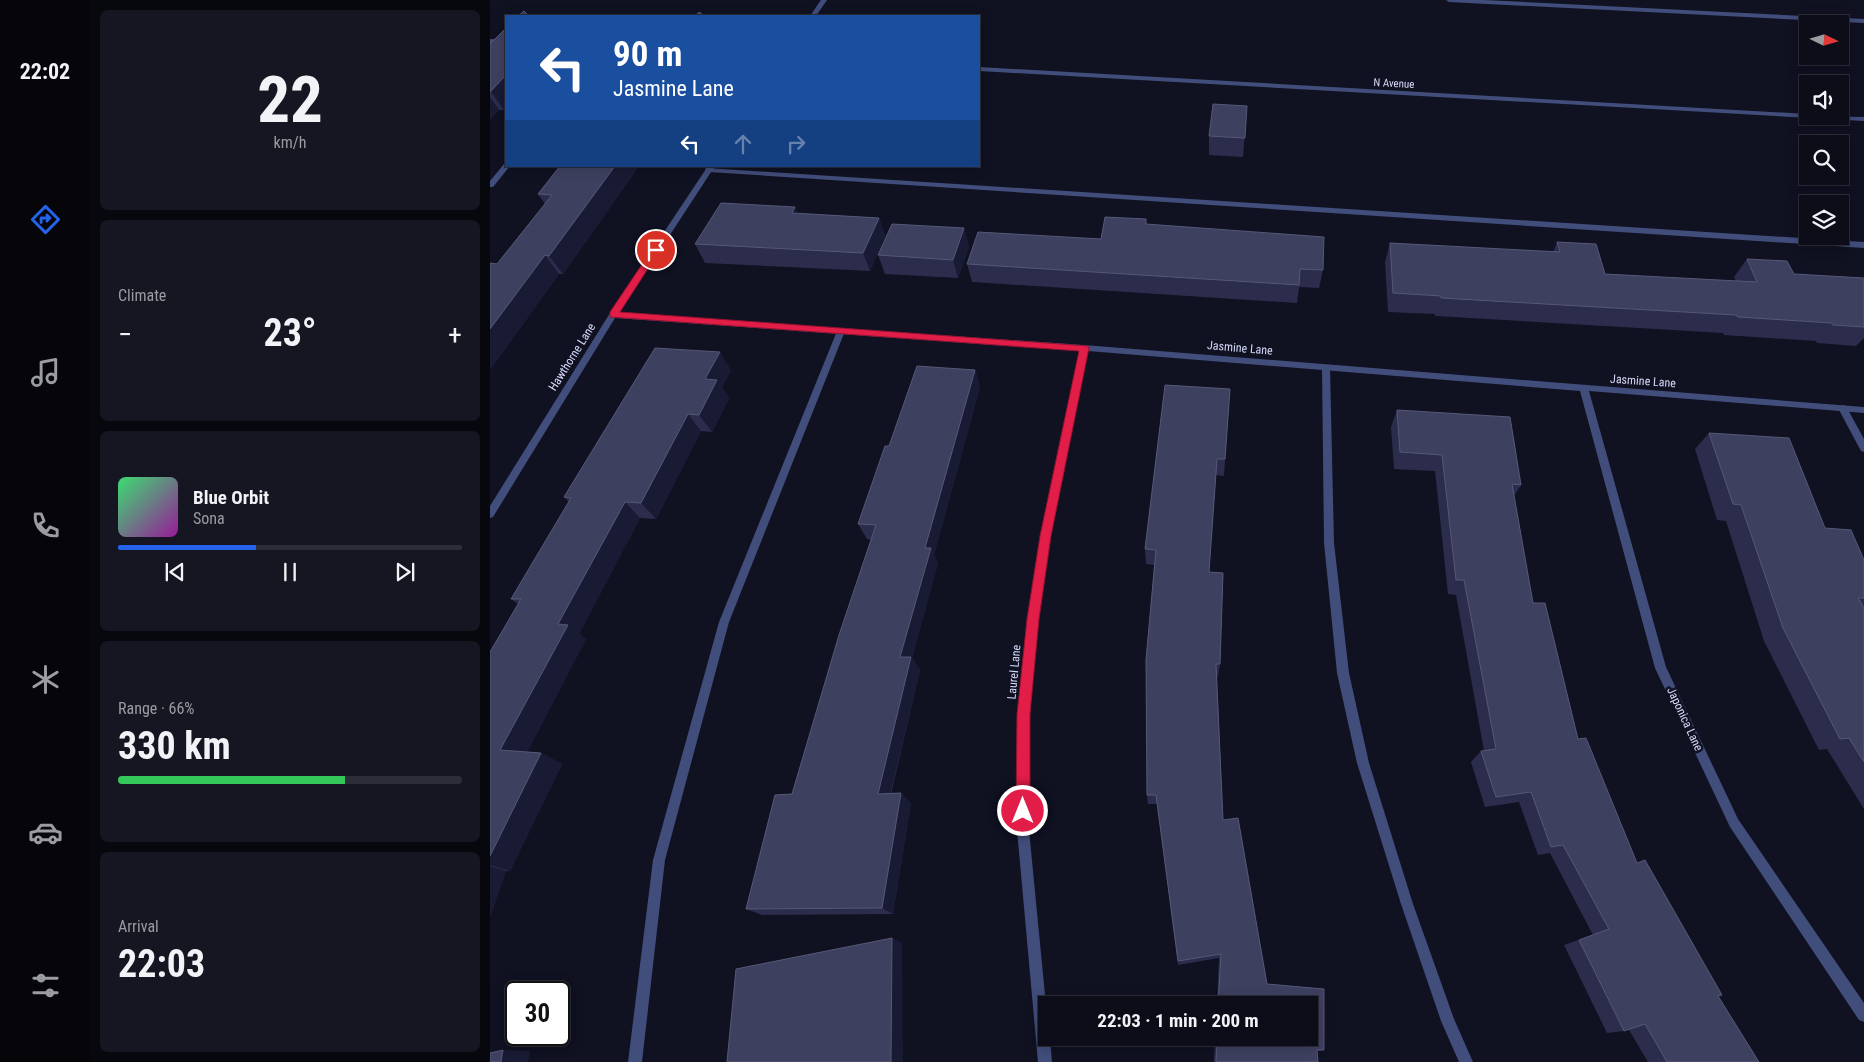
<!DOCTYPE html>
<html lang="en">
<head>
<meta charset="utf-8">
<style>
  :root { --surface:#0c0d19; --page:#151622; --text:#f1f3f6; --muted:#9a9ca2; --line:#2c2d38; --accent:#2563eb }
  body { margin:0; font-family:"Roboto Condensed",sans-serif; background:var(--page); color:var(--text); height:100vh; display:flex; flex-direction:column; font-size:19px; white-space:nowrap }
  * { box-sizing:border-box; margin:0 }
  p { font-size:16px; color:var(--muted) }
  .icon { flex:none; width:28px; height:28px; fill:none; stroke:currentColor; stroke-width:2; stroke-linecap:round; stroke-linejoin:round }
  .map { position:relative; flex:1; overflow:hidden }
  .drawer { display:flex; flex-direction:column; gap:10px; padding:10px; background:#07070e; width:400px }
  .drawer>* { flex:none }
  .guide { position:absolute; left:15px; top:15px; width:475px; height:152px; border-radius:0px; box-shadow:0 2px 12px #0003,0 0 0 1px var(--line); background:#1a4fa0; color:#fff; overflow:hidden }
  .needle { width:32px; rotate:95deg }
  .buttons { position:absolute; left:1309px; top:15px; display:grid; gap:10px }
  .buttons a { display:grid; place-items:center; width:50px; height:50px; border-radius:0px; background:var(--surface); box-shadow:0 2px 12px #0003,0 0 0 1px var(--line); font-size:25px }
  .speed { position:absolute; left:15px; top:981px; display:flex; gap:10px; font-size:25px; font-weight:700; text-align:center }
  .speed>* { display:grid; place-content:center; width:65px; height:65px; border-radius:50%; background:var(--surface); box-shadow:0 2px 12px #0003,0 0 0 1px var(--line); line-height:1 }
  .speed .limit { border:2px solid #111; border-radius:8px; background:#fff; color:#111 }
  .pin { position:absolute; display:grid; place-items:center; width:42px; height:42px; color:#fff; margin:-21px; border:2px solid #fff; border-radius:50%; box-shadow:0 1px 5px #0007 }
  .me { position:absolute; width:55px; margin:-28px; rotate:0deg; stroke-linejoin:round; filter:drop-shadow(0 0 4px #0008) }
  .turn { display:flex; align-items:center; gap:18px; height:105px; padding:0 25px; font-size:22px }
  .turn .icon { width:65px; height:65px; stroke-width:2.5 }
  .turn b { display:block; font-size:35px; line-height:42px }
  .lanes { display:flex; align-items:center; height:48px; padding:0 25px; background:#0003; justify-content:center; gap:25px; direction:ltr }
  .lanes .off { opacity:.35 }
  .big { font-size:38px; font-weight:700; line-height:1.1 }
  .drawer .widget { flex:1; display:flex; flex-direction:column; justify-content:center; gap:8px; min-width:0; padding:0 18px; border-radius:8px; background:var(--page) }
  .drawer .dial { align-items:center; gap:0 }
  .dial b { font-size:65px; line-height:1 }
  .song { display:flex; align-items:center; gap:15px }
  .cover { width:60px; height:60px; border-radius:8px; background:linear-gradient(135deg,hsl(140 70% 55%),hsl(300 70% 35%)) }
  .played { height:5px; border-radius:2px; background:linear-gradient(90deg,var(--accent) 40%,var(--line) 40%) }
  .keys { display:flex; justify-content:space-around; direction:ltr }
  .heat { display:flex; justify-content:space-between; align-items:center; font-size:28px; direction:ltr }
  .charge { height:8px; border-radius:4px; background:linear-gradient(90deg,#34c759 66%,var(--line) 0) }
  .trip { position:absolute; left:548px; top:996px; width:280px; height:50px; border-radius:0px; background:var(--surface); box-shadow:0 2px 12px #0003,0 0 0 1px var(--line); font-weight:700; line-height:50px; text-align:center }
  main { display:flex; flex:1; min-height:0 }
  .tabs { display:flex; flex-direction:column; width:90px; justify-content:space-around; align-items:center; background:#05050a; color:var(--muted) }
  .tabs .icon { width:35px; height:35px }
  .tabs .current { color:var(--accent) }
  .tabs b { font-size:22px; color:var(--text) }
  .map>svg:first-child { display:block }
</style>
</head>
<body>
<main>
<nav class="tabs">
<b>22:02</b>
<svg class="icon current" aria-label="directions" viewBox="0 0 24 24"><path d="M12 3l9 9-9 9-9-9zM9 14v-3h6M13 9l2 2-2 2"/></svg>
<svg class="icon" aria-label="music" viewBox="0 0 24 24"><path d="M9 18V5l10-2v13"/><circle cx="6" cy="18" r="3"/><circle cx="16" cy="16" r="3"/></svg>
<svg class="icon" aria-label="phone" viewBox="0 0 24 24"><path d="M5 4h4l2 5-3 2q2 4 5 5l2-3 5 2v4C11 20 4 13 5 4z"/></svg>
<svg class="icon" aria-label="climate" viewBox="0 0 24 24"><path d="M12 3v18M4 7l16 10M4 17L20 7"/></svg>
<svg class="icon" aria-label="car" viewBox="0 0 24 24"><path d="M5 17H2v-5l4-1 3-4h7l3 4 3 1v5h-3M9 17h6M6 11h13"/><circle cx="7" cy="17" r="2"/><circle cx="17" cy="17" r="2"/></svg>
<svg class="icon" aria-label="filters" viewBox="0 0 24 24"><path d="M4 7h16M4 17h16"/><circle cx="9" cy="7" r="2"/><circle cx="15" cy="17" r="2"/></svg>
</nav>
<section class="drawer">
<div class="widget dial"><b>22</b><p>km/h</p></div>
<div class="widget"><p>Climate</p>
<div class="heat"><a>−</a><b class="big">23°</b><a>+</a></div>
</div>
<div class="widget">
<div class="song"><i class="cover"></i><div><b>Blue Orbit</b><p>Sona</p></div></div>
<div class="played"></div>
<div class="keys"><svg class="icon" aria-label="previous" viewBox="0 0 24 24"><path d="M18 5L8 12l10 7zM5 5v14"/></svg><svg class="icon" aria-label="pause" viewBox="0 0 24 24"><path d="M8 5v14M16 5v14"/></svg><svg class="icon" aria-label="next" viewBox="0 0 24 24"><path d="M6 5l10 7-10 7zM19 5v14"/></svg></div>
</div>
<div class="widget"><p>Range · 66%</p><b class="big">330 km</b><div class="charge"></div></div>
<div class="widget"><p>Arrival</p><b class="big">22:03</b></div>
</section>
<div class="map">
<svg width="1374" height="1062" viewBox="0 0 1374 1062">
  <rect width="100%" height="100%" fill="#101121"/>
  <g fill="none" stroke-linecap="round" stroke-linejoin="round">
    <!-- service -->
    <g fill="#414d7b" fill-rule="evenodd">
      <polygon points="956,0 994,0 1374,19 1374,23 959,2"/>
      <polygon points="14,164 20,166 3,187 0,187 0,181"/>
      <polygon points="216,168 1374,242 1374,248 219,172 215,170"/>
      <polygon points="351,328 355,331 239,622 175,860 152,1062 138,1062 163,860 229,622 347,331"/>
      <polygon points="836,365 840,368 844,543 859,673 879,763 923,904 964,1019 983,1062 969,1062 951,1021 911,904 867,763 847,673 834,543 832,368"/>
      <polygon points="1353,405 1356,406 1374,439 1374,452 1371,451 1348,408"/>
    </g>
    <!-- minor -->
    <g fill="#414d7b" fill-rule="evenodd">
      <polygon points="331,0 337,0 326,16 320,16"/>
      <polygon points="0,39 16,40 16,44 0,43"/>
      <polygon points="489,67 1318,114 1318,116 1374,117 1374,121 489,71"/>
      <polygon points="218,166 225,166 129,313 594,345 1374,407 1374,413 1099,391 1176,667 1248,819 1374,1003 1374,1022 1369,1020 1240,827 1165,668 1090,391 598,351 561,536 548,619 540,714 539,830 556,1005 556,1038 560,1038 562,1062 548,1062 527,830 528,714 538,619 551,536 589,351 125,318 3,517 0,518 0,506 120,313"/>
    </g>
  </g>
  <!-- wall -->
  <g fill="#2c2d4d">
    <polygon points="16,28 16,107 14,110 9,110 0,119 0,44"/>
    <polygon points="757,106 753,157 719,155 719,136"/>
    <polygon points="70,166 149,166 73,274 69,274 0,370 0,263 7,264 55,204 48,194"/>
    <polygon points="305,207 307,213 389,218 395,236 380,271 215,263 205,244"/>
    <polygon points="657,224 833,270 829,288 809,287 807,303 482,282 477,264 611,239"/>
    <polygon points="474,228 479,247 468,278 395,274 388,255"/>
    <polygon points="1067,242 1115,274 1246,281 1244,277 1257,259 1304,274 1374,278 1374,338 1366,346 1327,343 1326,341 1234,335 1233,333 945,316 945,314 898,312 895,262 900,243 1063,252"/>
    <polygon points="241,370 232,387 239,398 222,432 211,431 166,519 150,518 89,634 96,639 37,752 51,753 72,764 20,871 16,871 0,917 0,652 28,604 21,599 79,502 74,497"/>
    <polygon points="485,370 490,387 444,555 448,563 422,658 430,670 401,794 421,803 403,914 272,915 256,909 302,794 382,540 377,539 368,524 399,446"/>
    <polygon points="675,385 740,389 734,476 726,475 719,572 733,573 730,664 728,677 727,677 733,820 748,818 777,984 834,989 834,1050 827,1051 828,1062 724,1062 725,1038 819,1038 819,1005 727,1005 729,958 688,965 667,804 658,804 657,795 656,660 664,565 656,564 655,549"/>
    <polygon points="907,410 1031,485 1024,496 1043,603 1088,739 1147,863 1228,996 1269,1062 1158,1062 1139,1030 1134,1031 1117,1033 1074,945 1103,935 1060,853 1048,855 1029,802 995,807 981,762 991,751 994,751 966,595 958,594 945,471 904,469 901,427"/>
    <polygon points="1219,433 1374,560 1374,809 1337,749 1329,750 1274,641 1236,521 1227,520 1205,449"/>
  </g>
  <!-- shaded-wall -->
  <g fill="#191a34">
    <polygon points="16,75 16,107 14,110 1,92"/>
    <polygon points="0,97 9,110 0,119"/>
    <polygon points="125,166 149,166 73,274 59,256"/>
    <polygon points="305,207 313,226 302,213"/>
    <polygon points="389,218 395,236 380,271 373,253"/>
    <polygon points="474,228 479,247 468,278 463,260"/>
    <polygon points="55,255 69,274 0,370 0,329"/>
    <polygon points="230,352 241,370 232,387 239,398 222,432 209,415 215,379"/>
    <polygon points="485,370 490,387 444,555 448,563 422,658 430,670 398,803 388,794 410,657 435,548"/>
    <polygon points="198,414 211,431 166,519 151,503"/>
    <polygon points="135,502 150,518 89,634 96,639 33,761 10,750 68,624"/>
    <polygon points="51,753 72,764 20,871 0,865 0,856"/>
    <polygon points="411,793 421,803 403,914 392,908"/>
    <polygon points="0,866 16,871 0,917"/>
    <polygon points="402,938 412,943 413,1062 401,1062"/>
    <polygon points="13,1050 40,1051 38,1062 11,1062"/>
  </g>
  <!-- building -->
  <g fill="#3e4060" stroke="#565878">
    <polygon points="34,11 39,16 28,16"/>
    <polygon points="209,12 215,16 205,16"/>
    <polygon points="16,28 16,75 0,92 0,44"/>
    <polygon points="723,104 757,106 755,138 719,136"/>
    <polygon points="70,166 125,166 59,256 55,255 0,329 0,263 7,264 62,195 48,194"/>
    <polygon points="231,203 305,207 302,213 389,218 373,253 205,244"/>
    <polygon points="615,217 656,219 656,224 834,237 833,270 810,269 809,285 477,264 488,232 611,239"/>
    <polygon points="402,224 474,228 463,260 388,255"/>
    <polygon points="1067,242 1106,244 1115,274 1267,282 1257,259 1297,261 1304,274 1374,278 1374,327 1343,325 1342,323 1248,317 1246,315 951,298 951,296 903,293 900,243 1070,252"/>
    <polygon points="165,348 230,352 215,379 227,380 209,415 198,414 151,503 135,502 68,624 78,625 10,750 51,753 0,856 0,652 31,599 21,599 81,498 74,497"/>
    <polygon points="427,366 485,370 435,548 441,548 410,657 421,657 388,794 411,793 392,908 256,909 285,795 302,794 349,635 386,525 368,524 395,446 399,446"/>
    <polygon points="675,385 740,389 735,459 727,459 719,572 733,573 730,664 726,664 733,820 748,818 777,984 834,989 834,1050 827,1050 828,1062 726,1062 727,1038 819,1038 819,1005 728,1005 731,954 688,961 666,795 657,795 656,660 666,550 655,549"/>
    <polygon points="907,410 1020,417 1031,485 1022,484 1043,603 1055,603 1088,739 1096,738 1147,863 1155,860 1232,995 1228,996 1269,1062 1177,1062 1155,1024 1134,1031 1089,940 1119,929 1073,845 1061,847 1041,792 1006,797 991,751 1006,749 974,580 966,580 952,455 910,452"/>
    <polygon points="1219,433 1299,438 1335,528 1361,530 1374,560 1374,598 1368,598 1374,608 1374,762 1359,738 1350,739 1293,628 1251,505 1243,504"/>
    <polygon points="402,938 401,1062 237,1062 246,969"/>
    <polygon points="13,1050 11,1062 0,1062 0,1053"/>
  </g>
  <!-- route -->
  <polygon fill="#e11d48" stroke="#92132f" points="163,248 166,248 170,250 130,312 598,346 599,348 561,536 549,619 540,714 540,811 538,816 533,818 528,816 526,811 527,714 537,619 550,536 589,351 120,317 120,312"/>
  <g text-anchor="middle" stroke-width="5" stroke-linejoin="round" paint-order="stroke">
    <!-- far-street labels -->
    <g font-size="11" fill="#d5dafa" stroke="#101121">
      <text transform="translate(904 83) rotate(3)" y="4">N Avenue</text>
    </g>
    <!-- street labels -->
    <g font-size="12" fill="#d5dafa" stroke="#101121">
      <text transform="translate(750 348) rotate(5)" y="4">Jasmine Lane</text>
      <text transform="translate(82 357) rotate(-58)" y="4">Hawthorne Lane</text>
      <text transform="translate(1153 381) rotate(4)" y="4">Jasmine Lane</text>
      <text transform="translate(524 672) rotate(-85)" y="4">Laurel Lane</text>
      <text transform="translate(1195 719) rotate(65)" y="4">Japonica Lane</text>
    </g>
  </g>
</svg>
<div class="buttons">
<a><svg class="needle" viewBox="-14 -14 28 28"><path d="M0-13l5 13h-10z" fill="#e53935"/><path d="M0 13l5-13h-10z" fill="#9a9ca2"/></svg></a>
<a><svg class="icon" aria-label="sound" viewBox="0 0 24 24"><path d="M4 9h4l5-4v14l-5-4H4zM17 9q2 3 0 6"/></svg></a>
<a><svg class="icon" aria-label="search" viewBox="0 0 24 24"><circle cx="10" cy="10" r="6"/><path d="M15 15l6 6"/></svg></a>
<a><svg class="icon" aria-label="layers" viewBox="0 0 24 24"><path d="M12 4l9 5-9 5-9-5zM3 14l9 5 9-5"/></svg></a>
</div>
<div class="speed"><div class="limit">30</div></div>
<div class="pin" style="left:166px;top:250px;background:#d93025"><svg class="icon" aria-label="arrive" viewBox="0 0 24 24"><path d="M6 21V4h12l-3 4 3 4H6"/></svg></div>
<svg class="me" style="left:533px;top:811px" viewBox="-20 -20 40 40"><circle r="17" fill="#e11d48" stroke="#fff" stroke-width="3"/><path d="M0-11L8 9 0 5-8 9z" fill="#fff"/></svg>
<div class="trip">22:03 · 1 min · 200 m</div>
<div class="guide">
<div class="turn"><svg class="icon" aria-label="left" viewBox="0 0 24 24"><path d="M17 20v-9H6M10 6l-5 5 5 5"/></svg><div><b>90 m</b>Jasmine Lane</div></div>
<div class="lanes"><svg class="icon" aria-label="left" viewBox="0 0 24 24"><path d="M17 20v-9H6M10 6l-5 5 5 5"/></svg><svg class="icon off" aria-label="ahead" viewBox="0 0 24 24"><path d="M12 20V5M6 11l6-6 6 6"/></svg><svg class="icon off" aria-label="right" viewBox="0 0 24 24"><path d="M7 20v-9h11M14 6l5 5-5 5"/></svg></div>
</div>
</div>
</main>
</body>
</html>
